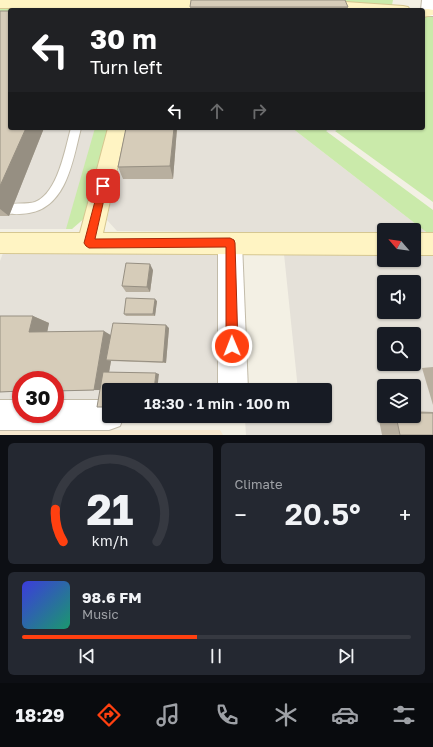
<!DOCTYPE html>
<html lang="en">
<head>
<meta charset="utf-8">
<style>
  :root { --surface:#171b24; --page:#242831; --text:#f1f3f6; --muted:#9ea1a6; --line:#363941; --accent:#ff4010 }
  body { margin:0; font-family:"Golos Text",sans-serif; background:var(--page); color:var(--text); height:100vh; display:flex; flex-direction:column; font-size:15px; white-space:nowrap }
  * { box-sizing:border-box; margin:0 }
  p { font-size:13px; color:var(--muted) }
  .icon { flex:none; width:22px; height:22px; fill:none; stroke:currentColor; stroke-width:2; stroke-linecap:round; stroke-linejoin:round }
  .map { position:relative; height:435px; overflow:hidden }
  .panel { display:flex; flex-direction:column; gap:8px; padding:8px; background:#0d0f14; flex:1 }
  .panel>* { flex:none }
  .guide { position:absolute; left:8px; top:8px; width:417px; height:122px; border-radius:4px; box-shadow:0 1px 3px #0004; background:#202124; color:#fff; overflow:hidden }
  .needle { width:26px; rotate:298deg }
  .tools { position:absolute; left:377px; top:223px; display:grid; gap:8px }
  .tools a { display:grid; place-items:center; width:44px; height:44px; border-radius:4px; background:var(--surface); box-shadow:0 1px 3px #0004; font-size:20px }
  .speed { position:absolute; left:12px; top:371px; display:flex; gap:8px; font-size:20px; font-weight:700; text-align:center }
  .speed>* { display:grid; place-content:center; width:52px; height:52px; border-radius:50%; background:var(--surface); box-shadow:0 1px 3px #0004; line-height:1 }
  .speed .limit { border:6px solid #d22; background:#fff; color:#111 }
  .pin { position:absolute; display:grid; place-items:center; width:34px; height:34px; color:#fff; margin:-17px; border-radius:8px; box-shadow:0 2px 6px #0006 }
  .me { position:absolute; width:44px; margin:-22px; rotate:359deg; stroke-linejoin:round; filter:drop-shadow(0 0 3px #0008) }
  .turn { display:flex; align-items:center; gap:14px; height:84px; padding:0 16px; font-size:18px }
  .turn .icon { width:52px; height:52px; stroke-width:2.5 }
  .turn b { display:block; font-size:28px; line-height:34px }
  .lanes { display:flex; align-items:center; height:38px; padding:0 16px; background:#0003; justify-content:center; gap:20px; direction:ltr }
  .lanes .off { opacity:.35 }
  .big { font-size:30px; font-weight:600; line-height:1.1 }
  .panel .widget { flex:1; display:flex; flex-direction:column; justify-content:center; gap:6px; min-width:0; padding:0 14px; border-radius:6px; background:var(--page) }
  .panel .dial { align-items:center; gap:0 }
  .dial svg { height:104px; overflow:visible; fill:none; stroke:var(--line); stroke-width:7; stroke-linecap:round; text-anchor:middle }
  .dial text { fill:var(--text); stroke:none }
  .song { display:flex; align-items:center; gap:12px }
  .cover { width:48px; height:48px; border-radius:6px; background:linear-gradient(135deg,hsl(240 70% 55%),hsl(160 70% 35%)) }
  .played { height:4px; border-radius:2px; background:linear-gradient(90deg,var(--accent) 45%,var(--line) 45%) }
  .keys { display:flex; justify-content:space-around; direction:ltr }
  .heat { display:flex; justify-content:space-between; align-items:center; font-size:22px; direction:ltr }
  .panel .tiles { flex:1; display:grid; gap:8px; grid-template-columns:1fr 1fr }
  .widget:last-child { grid-column:span 2 }
  .trip { position:absolute; left:102px; top:383px; width:230px; height:40px; border-radius:4px; background:var(--surface); box-shadow:0 1px 3px #0004; font-weight:600; line-height:40px; text-align:center }
  .menu { display:flex; height:64px; justify-content:space-around; align-items:center; background:#090b0e; color:var(--muted) }
  .menu .icon { width:28px; height:28px }
  .menu .active { color:var(--accent) }
  .menu b { font-size:18px; color:var(--text) }
  .map>svg:first-child { display:block }
</style>
</head>
<body>
<div class="map">
<svg width="433" height="435" viewBox="0 0 433 435">
  <rect width="100%" height="100%" fill="#f3f0e4"/>
  <!-- commercial -->
  <polygon fill="#f7e8ce" points="0,430 220,430 223,435 0,435"/>
  <!-- industrial -->
  <g fill="#e5e1d9" fill-rule="evenodd">
    <polygon points="0,7 135,10 10,10 10,128 109,128 72,229 0,229"/>
    <polygon points="126,128 292,128 430,235 414,235 414,230 384,230 384,234 117,231 107,220"/>
    <polygon points="3,253 217,254 221,262 224,390 109,390 109,402 55,402 55,380 21,380 21,402 0,402 0,261"/>
    <path d="M284 254 384 255V260H414V255H433V435H246L245 420H301V416H325V390H298ZM384 282H414V312H384ZM384 334H414V364H384ZM384 386H414V416H384Z"/>
  </g>
  <!-- green -->
  <g fill="#caeaaa">
    <polygon points="219,0 393,0 392,5 337,1"/>
    <polygon points="0,7 129,7 135,10 10,10 10,17 0,17"/>
    <polygon points="423,15 433,16 433,202 335,131 341,128 423,128"/>
    <polygon points="95,128 109,128 87,216 72,229 66,229"/>
    <polygon points="292,128 331,128 326,131 433,210 433,235 430,235"/>
  </g>
  <g fill="none" stroke-linecap="round" stroke-linejoin="round">
    <defs>
      <path id="lane" d="M71 128H81C73 159 67 207 29 213 22 214 14 215 7 213L5 209 7 205C16 202 26 205 35 202 58 193 65 149 71 128Z"/>
      <g id="street">
        <polygon points="422,0 433,0 433,16 423,16 423,10 421,10"/>
        <polygon points="230,233 238,236 242,243 248,390 218,390 218,243 222,236"/>
        <polygon points="0,400 21,400 21,414 55,414 55,400 109,400 109,416 124,416 120,426 109,430 0,430"/>
      </g>
      <g id="secondary">
        <polygon points="0,0 221,0 226,1 228,4 226,7 221,8 0,8"/>
        <polygon points="317,0 403,6 408,7 410,10 359,10 312,7 310,4 312,1"/>
        <polygon points="428,9 433,10 433,15 423,17 423,10 419,10"/>
        <polygon points="108,128 126,128 103,233 384,233 384,255 0,253 0,233 80,233"/>
        <rect x="414" y="233" width="19" height="22"/>
      </g>
    </defs>
    <!-- lane casing -->
    <use href="#lane" stroke="#c2bba9" stroke-width="2"/>
    <!-- street casing -->
    <use href="#street" stroke="#c2bba9" stroke-width="2"/>
    <!-- secondary casing -->
    <use href="#secondary" stroke="#d6c791" stroke-width="2"/>
    <!-- lane -->
    <use href="#lane" fill="#fff" fill-rule="evenodd"/>
    <!-- street -->
    <use href="#street" fill="#fff" fill-rule="evenodd"/>
    <!-- secondary -->
    <use href="#secondary" fill="#fff4c3" fill-rule="evenodd"/>
  </g>
  <!-- wall -->
  <g fill="#b8af9f">
    <polygon points="190,7 348,7 347,10 190,10"/>
    <polygon points="0,11 10,128 44,128 9,216 0,216"/>
    <polygon points="126,128 177,128 173,179 123,179 118,167"/>
    <polygon points="153,270 150,292 126,292 122,286"/>
    <polygon points="157,301 155,316 126,316 124,314"/>
    <polygon points="0,316 33,316 49,323 47,332 111,335 169,328 166,363 111,361 109,372 159,374 100,390 55,391 55,380 21,380 21,392 0,392"/>
    <polygon points="433,367 433,405 422,368"/>
    <polygon points="377,410 384,410 384,416 414,416 414,411 433,412 433,435 382,435"/>
  </g>
  <!-- shaded-wall -->
  <g fill="#968f82">
    <polygon points="26,128 44,128 9,216 0,209 0,186"/>
    <polygon points="174,128 177,128 173,179 170,166"/>
    <polygon points="150,264 153,270 150,292 147,287"/>
    <polygon points="155,299 157,301 155,316 153,314"/>
    <polygon points="33,316 49,323 46,338 29,332"/>
    <polygon points="166,325 169,328 166,363 163,362"/>
    <polygon points="104,331 114,337 106,360 111,361 106,390 94,390"/>
    <polygon points="156,373 159,374 157,390 154,390"/>
  </g>
  <!-- building -->
  <g fill="#d6ccb9" stroke="#968f82">
    <polygon points="191,0 345,0 348,7 190,7"/>
    <polygon points="0,11 10,11 10,128 26,128 0,186"/>
    <polygon points="126,128 174,128 170,166 118,167"/>
    <polygon points="126,263 150,264 147,287 122,286"/>
    <polygon points="126,298 155,299 153,314 124,314"/>
    <polygon points="0,316 33,316 29,332 104,331 94,390 55,391 55,380 21,380 21,391 0,392"/>
    <polygon points="113,323 166,325 163,362 106,360"/>
    <polygon points="103,372 156,373 154,390 109,390 109,407 97,407"/>
    <polygon points="414,413 433,413 433,435 400,435 396,416 414,416"/>
  </g>
  <!-- route -->
  <polygon fill="#ff4010" stroke="#a62a0a" points="103,182 107,186 95,239 230,238 234,240 235,243 238,346 236,350 232,351 228,350 226,346 226,247 89,248 86,246 84,243 99,186"/>
</svg>
<div class="tools">
<a><svg class="needle" viewBox="-14 -14 28 28"><path d="M0-13l5 13h-10z" fill="#e53935"/><path d="M0 13l5-13h-10z" fill="#9ea1a6"/></svg></a>
<a><svg class="icon" aria-label="sound" viewBox="0 0 24 24"><path d="M4 9h4l5-4v14l-5-4H4zM17 9q2 3 0 6"/></svg></a>
<a><svg class="icon" aria-label="search" viewBox="0 0 24 24"><circle cx="10" cy="10" r="6"/><path d="M15 15l6 6"/></svg></a>
<a><svg class="icon" aria-label="layers" viewBox="0 0 24 24"><path d="M12 4l9 5-9 5-9-5zM3 14l9 5 9-5"/></svg></a>
</div>
<div class="speed"><div class="limit">30</div></div>
<div class="pin" style="left:103px;top:186px;background:#d93025"><svg class="icon" aria-label="arrive" viewBox="0 0 24 24"><path d="M6 21V4h12l-3 4 3 4H6"/></svg></div>
<svg class="me" style="left:232px;top:346px" viewBox="-20 -20 40 40"><circle r="17" fill="#ff4010" stroke="#fff" stroke-width="3"/><path d="M0-11L8 9 0 5-8 9z" fill="#fff"/></svg>
<div class="trip">18:30 · 1 min · 100 m</div>
<div class="guide">
<div class="turn"><svg class="icon" aria-label="left" viewBox="0 0 24 24"><path d="M17 20v-9H6M10 6l-5 5 5 5"/></svg><div><b>30 m</b>Turn left</div></div>
<div class="lanes"><svg class="icon" aria-label="left" viewBox="0 0 24 24"><path d="M17 20v-9H6M10 6l-5 5 5 5"/></svg><svg class="icon off" aria-label="ahead" viewBox="0 0 24 24"><path d="M12 20V5M6 11l6-6 6 6"/></svg><svg class="icon off" aria-label="right" viewBox="0 0 24 24"><path d="M7 20v-9h11M14 6l5 5-5 5"/></svg></div>
</div>
</div>
<section class="panel">
<div class="tiles">
<div class="widget dial"><svg viewBox="0 0 100 80">
<path d="M14 69A42 42 0 1 1 86 69"/>
<path d="M14 69A42 42 0 0 1 8 44" stroke="#ff4010"/>
<text x="50" y="56" font-size="32" font-weight="700">21</text>
<text x="50" y="72" font-size="11">km/h</text>
</svg></div>
<div class="widget"><p>Climate</p>
<div class="heat"><a>−</a><b class="big">20.5°</b><a>+</a></div>
</div>
<div class="widget">
<div class="song"><i class="cover"></i><div><b>98.6 FM</b><p>Music</p></div></div>
<div class="played"></div>
<div class="keys"><svg class="icon" aria-label="previous" viewBox="0 0 24 24"><path d="M18 5L8 12l10 7zM5 5v14"/></svg><svg class="icon" aria-label="pause" viewBox="0 0 24 24"><path d="M8 5v14M16 5v14"/></svg><svg class="icon" aria-label="next" viewBox="0 0 24 24"><path d="M6 5l10 7-10 7zM19 5v14"/></svg></div>
</div>
</div>
</section>
<nav class="menu">
<b>18:29</b>
<svg class="icon active" aria-label="directions" viewBox="0 0 24 24"><path d="M12 3l9 9-9 9-9-9zM9 14v-3h6M13 9l2 2-2 2"/></svg>
<svg class="icon" aria-label="music" viewBox="0 0 24 24"><path d="M9 18V5l10-2v13"/><circle cx="6" cy="18" r="3"/><circle cx="16" cy="16" r="3"/></svg>
<svg class="icon" aria-label="phone" viewBox="0 0 24 24"><path d="M5 4h4l2 5-3 2q2 4 5 5l2-3 5 2v4C11 20 4 13 5 4z"/></svg>
<svg class="icon" aria-label="climate" viewBox="0 0 24 24"><path d="M12 3v18M4 7l16 10M4 17L20 7"/></svg>
<svg class="icon" aria-label="car" viewBox="0 0 24 24"><path d="M5 17H2v-5l4-1 3-4h7l3 4 3 1v5h-3M9 17h6M6 11h13"/><circle cx="7" cy="17" r="2"/><circle cx="17" cy="17" r="2"/></svg>
<svg class="icon" aria-label="filters" viewBox="0 0 24 24"><path d="M4 7h16M4 17h16"/><circle cx="9" cy="7" r="2"/><circle cx="15" cy="17" r="2"/></svg>
</nav>
</body>
</html>
